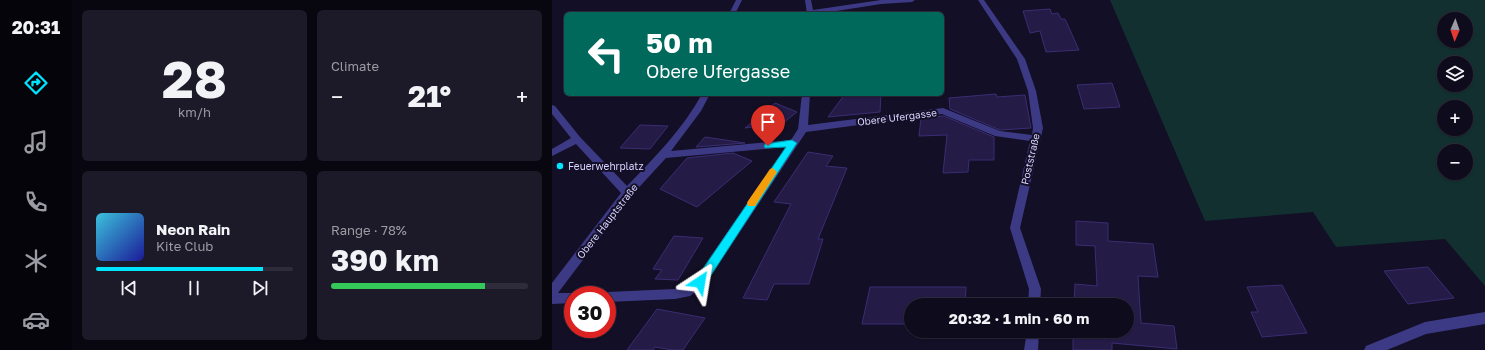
<!DOCTYPE html>
<html lang="en">
<head>
<meta charset="utf-8">
<style>
  :root { --surface:#0e0b1c; --page:#1c1929; --text:#f1f3f6; --muted:#9b9ba3; --line:#2e2b3b; --accent:#00e5ff }
  body { margin:0; font-family:"Golos Text",sans-serif; background:var(--page); color:var(--text); height:100vh; display:flex; flex-direction:column; font-size:15px; white-space:nowrap }
  * { box-sizing:border-box; margin:0 }
  p { font-size:13px; color:var(--muted) }
  .icon { flex:none; width:22px; height:22px; fill:none; stroke:currentColor; stroke-width:2; stroke-linecap:round; stroke-linejoin:round }
  .map { position:relative; flex:1; overflow:hidden }
  .details { display:flex; flex-direction:column; gap:10px; padding:10px; background:#08060f; width:480px }
  .details>* { flex:none }
  .guide { position:absolute; left:12px; top:12px; width:380px; height:84px; border-radius:6px; box-shadow:0 1px 3px #0004,0 0 0 1px var(--line); background:#00695c; color:#fff; overflow:hidden }
  .needle { width:26px; rotate:182deg }
  .controls { position:absolute; left:885px; top:12px; display:grid; gap:8px }
  .controls a { display:grid; place-items:center; width:36px; height:36px; border-radius:50%; background:var(--surface); box-shadow:0 1px 3px #0004,0 0 0 1px var(--line); font-size:20px }
  .speed { position:absolute; left:12px; top:286px; display:flex; gap:8px; font-size:20px; font-weight:700; text-align:center }
  .speed>* { display:grid; place-content:center; width:52px; height:52px; border-radius:50%; background:var(--surface); box-shadow:0 1px 3px #0004,0 0 0 1px var(--line); line-height:1 }
  .speed .limit { border:6px solid #d22; background:#fff; color:#111 }
  .pin { position:absolute; display:grid; place-items:center; width:34px; height:34px; color:#fff; margin:-41px -17px; border-radius:50% 50% 50% 0; rotate:-45deg; box-shadow:0 0 4px #0007 }
  .pin .icon { rotate:45deg }
  .me { position:absolute; width:44px; margin:-22px; rotate:33deg; stroke-linejoin:round; filter:drop-shadow(0 0 3px #0008) }
  .turn { display:flex; align-items:center; gap:14px; height:84px; padding:0 16px; font-size:18px }
  .turn .icon { width:52px; height:52px; stroke-width:2.5 }
  .turn b { display:block; font-size:28px; line-height:34px }
  .big { font-size:30px; font-weight:700; line-height:1.1 }
  .details .widget { flex:1; display:flex; flex-direction:column; justify-content:center; gap:6px; min-width:0; padding:0 14px; border-radius:6px; background:var(--page) }
  .details .dial { align-items:center; gap:0 }
  .dial b { font-size:52px; line-height:1 }
  .song { display:flex; align-items:center; gap:12px }
  .cover { width:48px; height:48px; border-radius:6px; background:linear-gradient(135deg,hsl(190 70% 55%),hsl(240 70% 35%)) }
  .played { height:4px; border-radius:2px; background:linear-gradient(90deg,var(--accent) 85%,var(--line) 85%) }
  .keys { display:flex; justify-content:space-around; direction:ltr }
  .heat { display:flex; justify-content:space-between; align-items:center; font-size:22px; direction:ltr }
  .charge { height:6px; border-radius:3px; background:linear-gradient(90deg,#34c759 78%,var(--line) 0) }
  .details .tiles { flex:1; display:grid; gap:10px; grid-template-columns:repeat(2,1fr) }
  .trip { position:absolute; left:352px; top:298px; width:230px; height:40px; border-radius:20px; background:var(--surface); box-shadow:0 1px 3px #0004,0 0 0 1px var(--line); font-weight:700; line-height:40px; text-align:center }
  main { display:flex; flex:1; min-height:0 }
  .menu { display:flex; flex-direction:column; width:72px; justify-content:space-around; align-items:center; background:#06040b; color:var(--muted) }
  .menu .icon { width:28px; height:28px }
  .menu .on { color:var(--accent) }
  .menu b { font-size:18px; color:var(--text) }
  .map>svg:first-child { display:block }
</style>
</head>
<body>
<main>
<nav class="menu">
<b>20:31</b>
<svg class="icon on" aria-label="directions" viewBox="0 0 24 24"><path d="M12 3l9 9-9 9-9-9zM9 14v-3h6M13 9l2 2-2 2"/></svg>
<svg class="icon" aria-label="music" viewBox="0 0 24 24"><path d="M9 18V5l10-2v13"/><circle cx="6" cy="18" r="3"/><circle cx="16" cy="16" r="3"/></svg>
<svg class="icon" aria-label="phone" viewBox="0 0 24 24"><path d="M5 4h4l2 5-3 2q2 4 5 5l2-3 5 2v4C11 20 4 13 5 4z"/></svg>
<svg class="icon" aria-label="climate" viewBox="0 0 24 24"><path d="M12 3v18M4 7l16 10M4 17L20 7"/></svg>
<svg class="icon" aria-label="car" viewBox="0 0 24 24"><path d="M5 17H2v-5l4-1 3-4h7l3 4 3 1v5h-3M9 17h6M6 11h13"/><circle cx="7" cy="17" r="2"/><circle cx="17" cy="17" r="2"/></svg>
</nav>
<section class="details">
<div class="tiles">
<div class="widget dial"><b>28</b><p>km/h</p></div>
<div class="widget"><p>Climate</p>
<div class="heat"><a>−</a><b class="big">21°</b><a>+</a></div>
</div>
<div class="widget">
<div class="song"><i class="cover"></i><div><b>Neon Rain</b><p>Kite Club</p></div></div>
<div class="played"></div>
<div class="keys"><svg class="icon" aria-label="previous" viewBox="0 0 24 24"><path d="M18 5L8 12l10 7zM5 5v14"/></svg><svg class="icon" aria-label="pause" viewBox="0 0 24 24"><path d="M8 5v14M16 5v14"/></svg><svg class="icon" aria-label="next" viewBox="0 0 24 24"><path d="M6 5l10 7-10 7zM19 5v14"/></svg></div>
</div>
<div class="widget"><p>Range · 78%</p><b class="big">390 km</b><div class="charge"></div></div>
</div>
</section>
<div class="map">
<svg width="933" height="350" viewBox="0 0 933 350">
  <rect width="100%" height="100%" fill="#130f26"/>
  <!-- green -->
  <path fill="#12302f" fill-rule="evenodd" d="M558 0H933V286L893 239 784 247 761 212 653 221ZM892 19H914V41H892ZM892 63H914V85H892ZM892 107H914V129H892ZM892 151H914V173H892Z"/>
  <!-- building -->
  <g fill="#241b47" stroke="#3b2d73">
    <polygon points="498,9 500,14 506,13 509,19 513,19 527,50 494,52 488,31 478,33 471,11"/>
    <polygon points="560,83 568,107 532,109 525,85"/>
    <polygon points="293,94 329,94 328,112 276,117"/>
    <polygon points="444,94 445,97 473,95 479,128 448,130 398,109 397,98"/>
    <polygon points="223,103 245,112 231,123 193,128"/>
    <polygon points="392,116 442,137 442,160 417,160 416,172 391,173 395,135 367,136 369,118"/>
    <polygon points="88,125 116,126 98,149 68,148"/>
    <polygon points="153,137 193,143 144,147"/>
    <polygon points="256,152 281,156 274,166 295,168 266,239 271,239 257,284 222,284 215,300 191,298 239,204 222,202"/>
    <polygon points="181,153 200,161 145,207 108,189 135,158"/>
    <polygon points="524,221 556,223 556,241 601,244 606,277 586,276 589,323 622,326 625,349 560,343 560,350 521,350 521,331 575,331 575,305 522,305 523,284 545,286 543,246 524,245"/>
    <polygon points="122,236 151,238 126,280 103,279 110,270 101,269"/>
    <polygon points="876,267 902,298 856,304 832,271"/>
    <polygon points="730,285 755,333 710,337 699,312 706,312 695,287"/>
    <polygon points="318,287 414,287 413,305 359,305 359,324 310,324"/>
    <polygon points="105,309 153,318 131,350 120,350 103,347 101,350 75,350"/>
  </g>
  <g fill="none" stroke-linecap="round" stroke-linejoin="round">
    <!-- minor -->
    <g fill="#3d3a85" fill-rule="evenodd">
      <polygon points="184,0 190,0 183,14 177,14"/>
      <polygon points="253,0 259,0 261,10 329,0 363,0 360,2 329,4 265,14 255,14"/>
      <path d="M426 0H432L473 59 484 91 491 128 468 228 489 289 488 305H476L477 289 458 228 478 141 443 136 390 114 254 132 152 286 138 296 123 299 55 302V295H50L55 292 123 289 131 287 144 278 234 147 114 158 79 196 6 293H21L25 294 21 295V303L0 304V283L69 193 24 144 0 156V149L19 138 0 114V105L3 106 28 137 75 186C102 158 131 129 150 94H158L149 111 119 151 239 140 246 129 250 94H258L256 125 391 108 448 131 480 135 481 128 476 91 465 59Z"/>
      <polygon points="933,312 933,324 874,334 835,350 812,350 814,346 873,322"/>
      <polygon points="475,331 487,331 486,350 472,350"/>
    </g>
  </g>
  <!-- route -->
  <polygon fill="#00e5ff" stroke="#0095a6" points="240,140 245,143 152,286 148,287 144,286 142,282 144,279 234,147 213,148 212,146 213,144"/>
  <!-- slow -->
  <polygon fill="#f59e0b" points="221,168 225,172 203,206 196,206 195,203 196,201 218,169"/>
  <!-- markers -->
  <circle fill="#00e5ff" stroke="#130f26" stroke-width="1.5" cx="8" cy="166" r="4"/>
  <g text-anchor="middle" stroke-width="4" stroke-linejoin="round" paint-order="stroke">
    <!-- street labels -->
    <g font-size="10" fill="#d9d4ff" stroke="#130f26">
      <text transform="translate(345 117) rotate(-7)" y="4">Obere Ufergasse</text>
      <text transform="translate(478 159) rotate(-77)" y="4">Poststraße</text>
      <text transform="translate(55 221) rotate(-52)" y="4">Obere Hauptstraße</text>
    </g>
    <!-- poi labels -->
    <g font-size="10" fill="#d9d4ff" stroke="#130f26" text-anchor="start">
      <text x="16" y="170">Feuerwehrplatz</text>
    </g>
  </g>
</svg>
<div class="controls">
<a><svg class="needle" viewBox="-14 -14 28 28"><path d="M0-13l5 13h-10z" fill="#e53935"/><path d="M0 13l5-13h-10z" fill="#9b9ba3"/></svg></a>
<a><svg class="icon" aria-label="layers" viewBox="0 0 24 24"><path d="M12 4l9 5-9 5-9-5zM3 14l9 5 9-5"/></svg></a>
<a>+</a>
<a>−</a>
</div>
<div class="speed"><div class="limit">30</div></div>
<div class="pin" style="left:216px;top:146px;background:#d93025"><svg class="icon" aria-label="arrive" viewBox="0 0 24 24"><path d="M6 21V4h12l-3 4 3 4H6"/></svg></div>
<svg class="me" style="left:148px;top:282px" viewBox="-20 -20 40 40"><path d="M0-17L14 15 0 8-14 15z" fill="#00e5ff" stroke="#fff" stroke-width="4"/></svg>
<div class="trip">20:32 · 1 min · 60 m</div>
<div class="guide">
<div class="turn"><svg class="icon" aria-label="left" viewBox="0 0 24 24"><path d="M17 20v-9H6M10 6l-5 5 5 5"/></svg><div><b>50 m</b>Obere Ufergasse</div></div>
</div>
</div>
</main>
</body>
</html>
